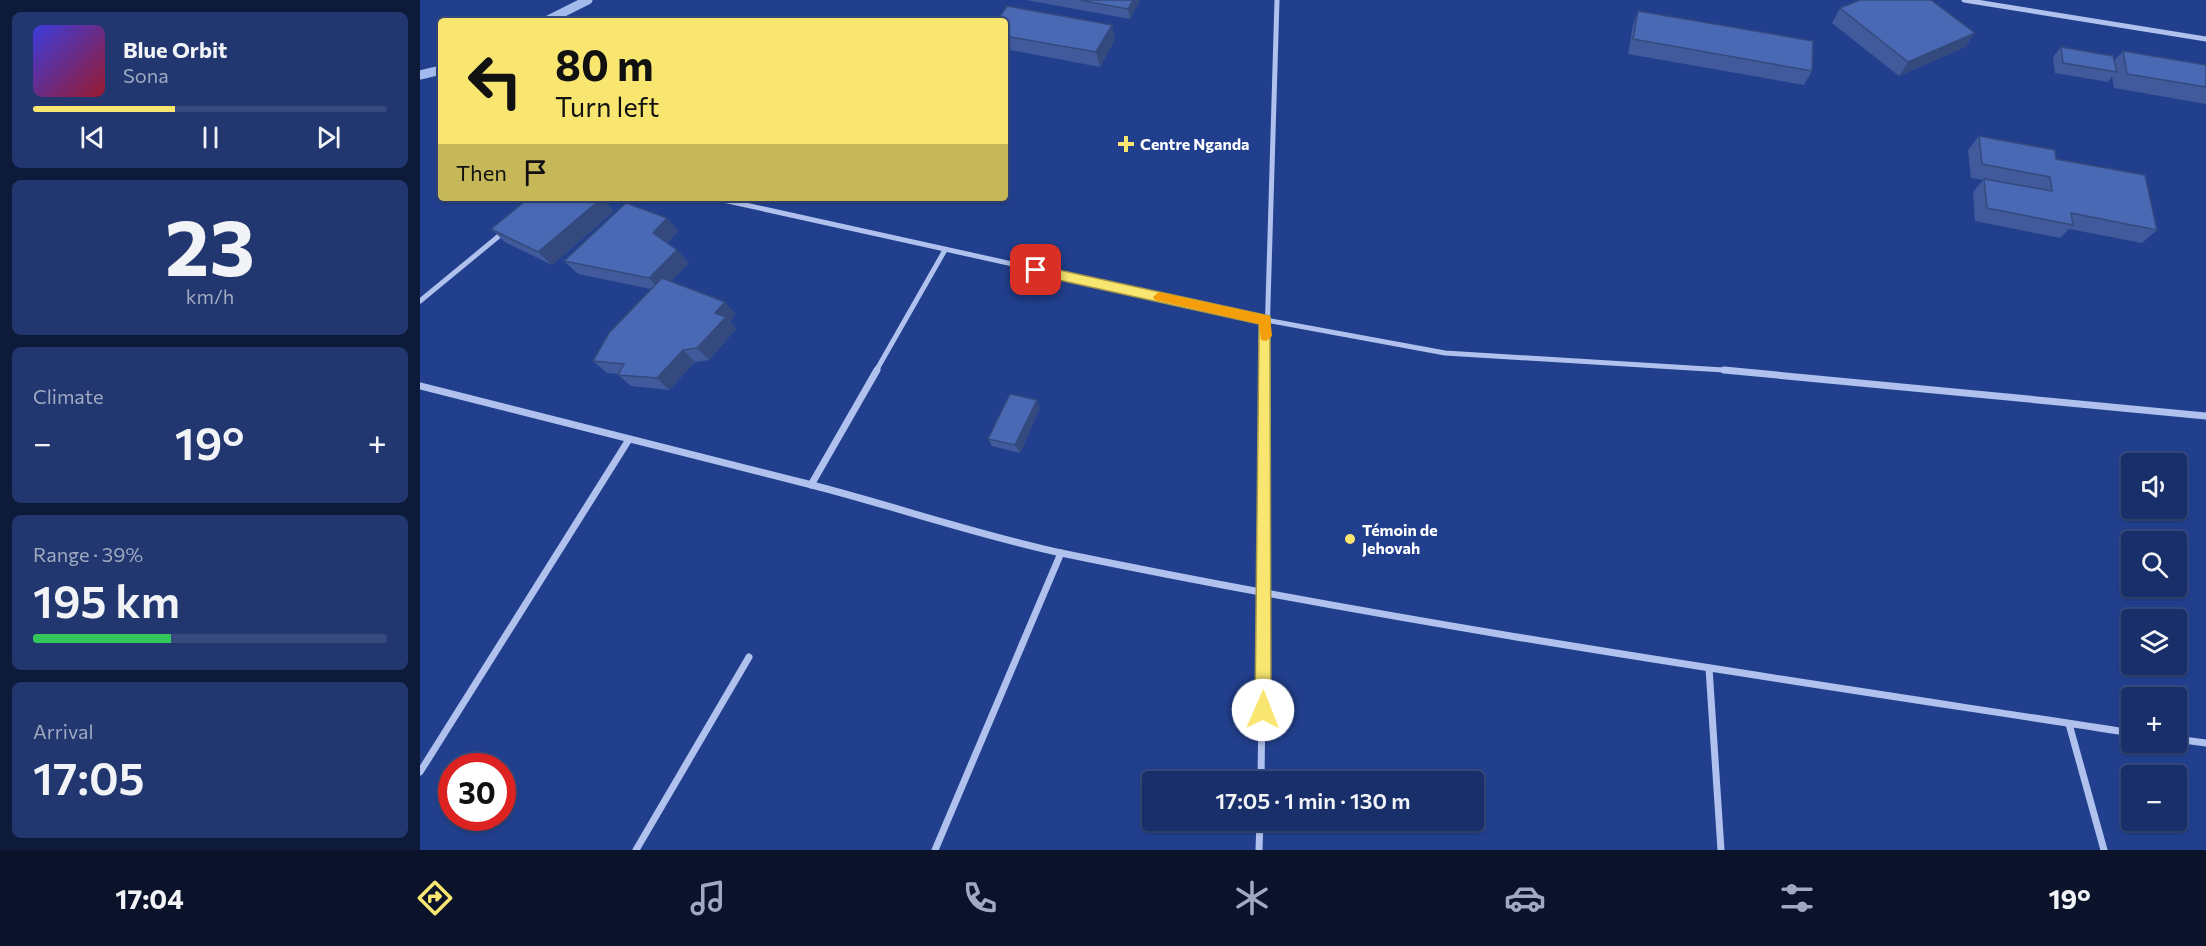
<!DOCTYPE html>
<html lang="en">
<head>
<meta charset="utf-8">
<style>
  :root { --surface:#192f6a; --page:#223770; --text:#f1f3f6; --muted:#9fa9c1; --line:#374a7e; --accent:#f8e670 }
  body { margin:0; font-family:Commissioner,sans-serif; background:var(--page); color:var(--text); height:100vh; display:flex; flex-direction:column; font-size:22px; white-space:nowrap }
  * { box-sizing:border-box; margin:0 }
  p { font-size:20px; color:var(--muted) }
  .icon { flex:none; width:33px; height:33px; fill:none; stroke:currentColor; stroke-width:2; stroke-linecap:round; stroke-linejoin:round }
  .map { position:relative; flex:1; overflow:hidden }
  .side { display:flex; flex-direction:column; gap:12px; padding:12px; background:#0e1a3a; width:420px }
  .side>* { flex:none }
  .guide { position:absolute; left:18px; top:18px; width:570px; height:183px; border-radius:6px; box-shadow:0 2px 4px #0004,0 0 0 2px var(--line); background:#f8e670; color:#111; overflow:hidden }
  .tools { position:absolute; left:1701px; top:453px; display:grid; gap:12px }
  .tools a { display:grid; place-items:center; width:66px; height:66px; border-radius:6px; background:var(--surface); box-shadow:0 2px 4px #0004,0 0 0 2px var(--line); font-size:30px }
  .speed { position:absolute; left:18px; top:753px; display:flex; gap:12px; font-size:30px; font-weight:700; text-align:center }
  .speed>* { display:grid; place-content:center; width:78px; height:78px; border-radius:50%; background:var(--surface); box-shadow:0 2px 4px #0004,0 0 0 2px var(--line); line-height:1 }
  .speed .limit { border:9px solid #d22; background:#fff; color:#111 }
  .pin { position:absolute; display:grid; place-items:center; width:51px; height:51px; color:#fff; margin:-26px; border-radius:12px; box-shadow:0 3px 9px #0006 }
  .me { position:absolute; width:66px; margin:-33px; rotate:1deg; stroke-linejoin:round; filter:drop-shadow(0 0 4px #0008) }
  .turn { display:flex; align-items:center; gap:21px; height:126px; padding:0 18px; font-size:27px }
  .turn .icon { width:78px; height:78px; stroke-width:2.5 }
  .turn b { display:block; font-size:42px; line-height:51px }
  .then { display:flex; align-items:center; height:57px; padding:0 18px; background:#0003; gap:12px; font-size:22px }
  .big { font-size:45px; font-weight:600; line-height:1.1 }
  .side .widget { flex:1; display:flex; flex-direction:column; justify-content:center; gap:9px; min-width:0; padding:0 21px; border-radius:9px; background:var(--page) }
  .side .dial { align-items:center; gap:0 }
  .dial b { font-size:78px; line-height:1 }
  .song { display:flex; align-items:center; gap:18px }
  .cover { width:72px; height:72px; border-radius:9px; background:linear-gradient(135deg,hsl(240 70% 55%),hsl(350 70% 35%)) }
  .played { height:6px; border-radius:3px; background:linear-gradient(90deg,var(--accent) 40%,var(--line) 40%) }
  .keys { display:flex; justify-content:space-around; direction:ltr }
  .heat { display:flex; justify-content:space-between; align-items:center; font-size:33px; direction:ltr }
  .charge { height:9px; border-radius:4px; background:linear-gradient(90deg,#34c759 39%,var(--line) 0) }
  .trip { position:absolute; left:722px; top:771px; width:342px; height:60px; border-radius:6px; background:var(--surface); box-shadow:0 2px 4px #0004,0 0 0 2px var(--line); font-weight:600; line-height:60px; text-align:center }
  .tabs { display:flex; height:96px; justify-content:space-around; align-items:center; background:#0a132a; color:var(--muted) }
  .tabs .icon { width:42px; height:42px }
  .tabs .on { color:var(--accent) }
  .tabs b { font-size:27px; color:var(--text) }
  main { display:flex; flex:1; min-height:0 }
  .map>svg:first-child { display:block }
</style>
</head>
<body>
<main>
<section class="side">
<div class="widget">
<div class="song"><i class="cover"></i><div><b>Blue Orbit</b><p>Sona</p></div></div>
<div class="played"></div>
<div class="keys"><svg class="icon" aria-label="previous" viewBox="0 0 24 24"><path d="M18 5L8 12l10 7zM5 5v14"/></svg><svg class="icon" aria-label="pause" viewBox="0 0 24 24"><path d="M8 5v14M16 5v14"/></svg><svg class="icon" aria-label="next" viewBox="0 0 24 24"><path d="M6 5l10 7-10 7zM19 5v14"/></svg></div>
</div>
<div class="widget dial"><b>23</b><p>km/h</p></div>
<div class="widget"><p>Climate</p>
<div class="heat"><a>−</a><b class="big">19°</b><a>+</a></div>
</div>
<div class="widget"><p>Range · 39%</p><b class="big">195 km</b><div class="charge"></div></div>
<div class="widget"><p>Arrival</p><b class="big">17:05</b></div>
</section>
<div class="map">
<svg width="1786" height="850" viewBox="0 0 1786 850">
  <rect width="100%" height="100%" fill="#213f8d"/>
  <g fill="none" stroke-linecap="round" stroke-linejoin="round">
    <!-- stream -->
    <g stroke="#a3baed" stroke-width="9">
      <polyline points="126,21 168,0"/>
      <polyline points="0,75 21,70"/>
    </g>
    <!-- minor-far1 -->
    <g stroke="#afc1ec" stroke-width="5">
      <polyline points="1544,0 1786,39"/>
      <polyline points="294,198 846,320 1025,353 1320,371"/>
      <polyline points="0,301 85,231"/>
      <polyline points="456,371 525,250"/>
      <polyline points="846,371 857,0"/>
    </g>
    <!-- minor -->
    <g stroke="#afc1ec" stroke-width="7">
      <polyline points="1304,370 1786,416"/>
      <path d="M0 386C130 420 261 452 392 485 477 507 561 536 646 554 999 627 1356 678 1712 733"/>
      <polyline points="391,485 457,370"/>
      <polyline points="1289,668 1301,850"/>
      <polyline points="1649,724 1684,850"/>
      <polyline points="1756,739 1786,743"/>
      <polyline points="0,772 208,441"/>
      <polyline points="841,782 846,370"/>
      <polyline points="216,850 329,657"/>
      <polyline points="515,850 641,553"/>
      <polyline points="839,850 840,820"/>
    </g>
  </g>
  <!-- wall -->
  <g fill="#405a9b">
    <polygon points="606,0 720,0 710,19"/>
    <polygon points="1420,8 1555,33 1545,47 1479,76 1412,23"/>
    <polygon points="1218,11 1392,71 1384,85 1208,54 1213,25"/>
    <polygon points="585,21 692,25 695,39 680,67 585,49"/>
    <polygon points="1641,47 1694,61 1703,51 1786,65 1786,104 1694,88 1692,76 1688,82 1635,73 1633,57"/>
    <polygon points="1559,136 1636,159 1737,230 1722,243 1649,229 1640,238 1555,221 1553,192 1563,180 1551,178 1548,150"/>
    <polygon points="194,211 132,265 85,242 71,229"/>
    <polygon points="247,218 258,231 247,243 257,250 269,263 251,281 316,314 310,321 316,329 289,360 275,362 249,390 211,386 198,375 199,374 187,373 173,361 231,289 158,274 144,261"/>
    <polygon points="620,408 600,453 572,446 568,439"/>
  </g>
  <!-- shaded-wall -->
  <g fill="#344a7e">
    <polygon points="713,0 720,0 710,19 708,9"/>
    <polygon points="692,25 695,39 680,67 676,52"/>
    <polygon points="1555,33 1545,47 1479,76 1488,62"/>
    <polygon points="182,198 194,211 132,265 118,252"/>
    <polygon points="247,218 258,231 244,246 233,233"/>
    <polygon points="257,250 269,263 241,291 229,278"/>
    <polygon points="305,302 316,314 310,321 316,329 289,360 277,348 295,313"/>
    <polygon points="263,350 275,362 249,390 237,378"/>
    <polygon points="617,400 620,408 600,453 595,445"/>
  </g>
  <!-- building -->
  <g fill="#4a69b4" stroke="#344a7e" stroke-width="1.5">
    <polygon points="659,0 713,0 708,9"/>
    <polygon points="1440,0 1511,0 1555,33 1488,62 1420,8"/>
    <polygon points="587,6 692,25 676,52 585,36 585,21 577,21"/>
    <polygon points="1218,11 1393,41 1392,71 1213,39"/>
    <polygon points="1641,47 1693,56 1697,72 1643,63"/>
    <polygon points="1703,51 1786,65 1786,87 1707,74"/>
    <polygon points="1559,136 1635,150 1636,159 1725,175 1737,230 1651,213 1653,225 1567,208 1564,179 1632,191 1630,177 1562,164"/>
    <polygon points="109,198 182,198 118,252 71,229"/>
    <polygon points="206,203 247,218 233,233 257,250 229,278 144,261"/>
    <polygon points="242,278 305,302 295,313 306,317 277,348 263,350 237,378 198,375 204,364 173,361 189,333"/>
    <polygon points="590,394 617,400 595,445 568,439"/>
  </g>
  <!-- route -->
  <polygon fill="#f8e670" stroke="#a19649" stroke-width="1.5" points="616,265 850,316 851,710 848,716 843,718 837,716 835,710 839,324 616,275 610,270"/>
  <!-- slow -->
  <polygon fill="#f59e0b" points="739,292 850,316 852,336 846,341 841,340 839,324 735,300 733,297"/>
  <!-- markers -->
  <g fill="#f8e670" stroke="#213f8d" stroke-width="2">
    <path d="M703 135h6v6h6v6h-6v6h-6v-6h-6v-6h6z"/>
    <circle cx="930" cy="539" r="6"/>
  </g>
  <g text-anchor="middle" stroke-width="5" stroke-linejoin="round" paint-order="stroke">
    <!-- poi labels -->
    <g font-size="16" font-weight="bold" fill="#fff" stroke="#213f8d" text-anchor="start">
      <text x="720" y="150">Centre Nganda</text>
      <text x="942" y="536">Témoin de<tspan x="942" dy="18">Jehovah</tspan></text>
    </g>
  </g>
</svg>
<div class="tools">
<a><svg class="icon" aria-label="sound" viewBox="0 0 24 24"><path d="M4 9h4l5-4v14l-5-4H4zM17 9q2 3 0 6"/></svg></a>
<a><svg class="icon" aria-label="search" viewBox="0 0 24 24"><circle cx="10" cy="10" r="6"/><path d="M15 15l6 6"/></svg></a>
<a><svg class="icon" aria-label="layers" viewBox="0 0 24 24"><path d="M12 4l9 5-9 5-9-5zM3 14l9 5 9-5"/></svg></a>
<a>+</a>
<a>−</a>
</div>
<div class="speed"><div class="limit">30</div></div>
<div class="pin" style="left:616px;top:270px;background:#d93025"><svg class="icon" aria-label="arrive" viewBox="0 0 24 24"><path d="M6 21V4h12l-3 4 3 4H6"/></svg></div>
<svg class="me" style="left:843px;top:710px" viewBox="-20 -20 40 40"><circle r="19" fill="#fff"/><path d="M0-13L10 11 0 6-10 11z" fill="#f8e670"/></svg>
<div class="trip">17:05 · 1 min · 130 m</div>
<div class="guide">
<div class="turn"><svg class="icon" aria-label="left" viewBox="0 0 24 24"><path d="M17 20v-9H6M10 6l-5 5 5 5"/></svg><div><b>80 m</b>Turn left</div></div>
<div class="then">Then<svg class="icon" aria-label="arrive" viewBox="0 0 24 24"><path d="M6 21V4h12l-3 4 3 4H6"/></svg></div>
</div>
</div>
</main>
<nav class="tabs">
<b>17:04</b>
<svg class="icon on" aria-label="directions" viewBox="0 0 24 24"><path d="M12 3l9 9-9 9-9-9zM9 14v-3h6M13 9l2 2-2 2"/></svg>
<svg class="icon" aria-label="music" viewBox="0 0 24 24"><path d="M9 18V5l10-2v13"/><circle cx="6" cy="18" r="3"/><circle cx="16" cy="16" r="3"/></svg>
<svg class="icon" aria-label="phone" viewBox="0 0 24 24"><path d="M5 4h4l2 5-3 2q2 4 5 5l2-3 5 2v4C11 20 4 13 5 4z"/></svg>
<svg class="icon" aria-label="climate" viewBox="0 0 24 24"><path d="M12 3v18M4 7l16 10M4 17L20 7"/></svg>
<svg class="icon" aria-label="car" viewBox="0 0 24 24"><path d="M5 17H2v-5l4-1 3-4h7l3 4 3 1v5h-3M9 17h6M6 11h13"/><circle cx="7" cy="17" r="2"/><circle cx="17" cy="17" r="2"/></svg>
<svg class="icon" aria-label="filters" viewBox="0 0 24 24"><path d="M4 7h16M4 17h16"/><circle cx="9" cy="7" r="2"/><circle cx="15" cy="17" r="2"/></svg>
<b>19°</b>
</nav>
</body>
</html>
